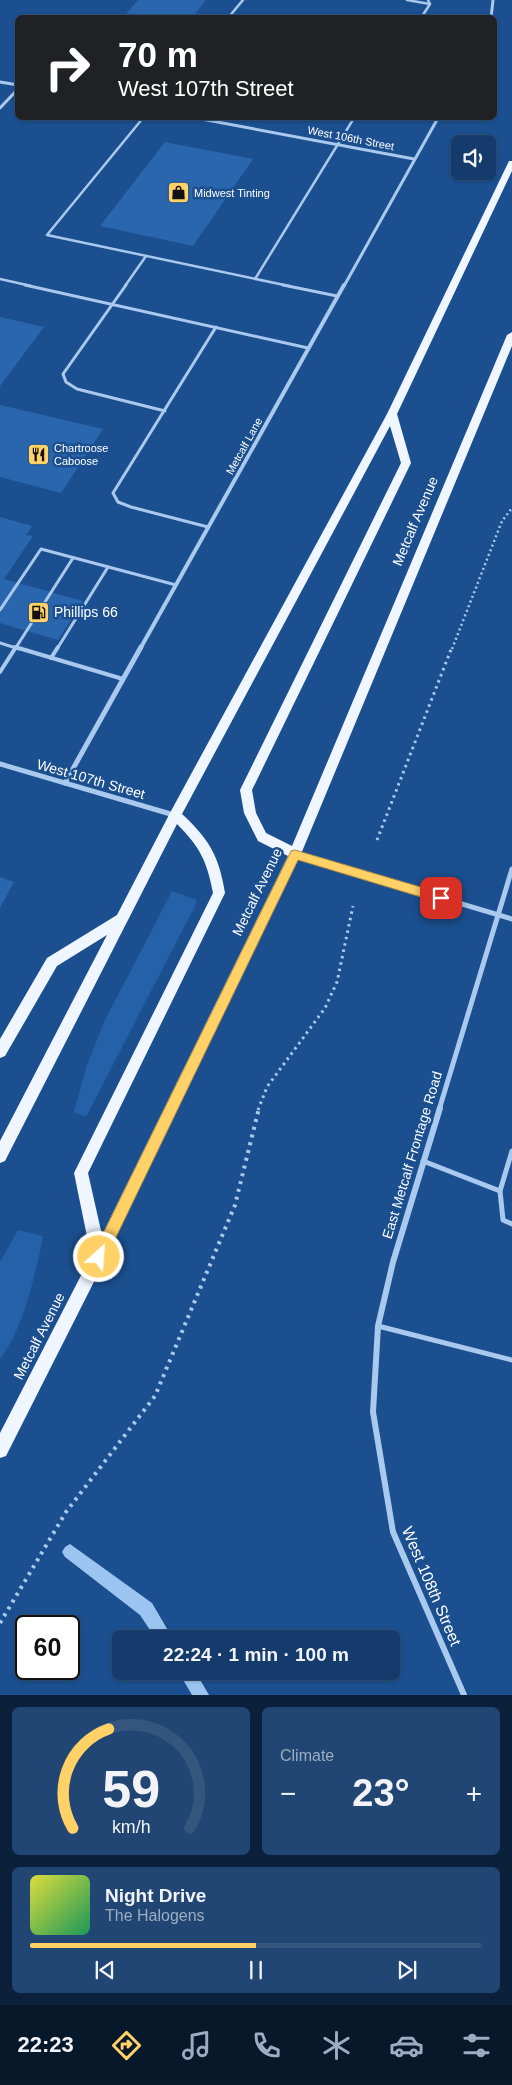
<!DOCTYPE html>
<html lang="en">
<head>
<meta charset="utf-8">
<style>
  :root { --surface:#143b6b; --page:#214673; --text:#f1f3f6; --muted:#9dadc1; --line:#33557e; --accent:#ffd166 }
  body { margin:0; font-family:Arial,sans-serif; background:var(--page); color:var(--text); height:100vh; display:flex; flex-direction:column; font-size:19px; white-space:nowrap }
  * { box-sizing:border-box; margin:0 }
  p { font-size:16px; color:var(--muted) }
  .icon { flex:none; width:28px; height:28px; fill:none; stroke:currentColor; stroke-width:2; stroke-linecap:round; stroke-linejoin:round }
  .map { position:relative; height:1695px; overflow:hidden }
  .panel { display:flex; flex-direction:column; gap:12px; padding:12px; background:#0b203b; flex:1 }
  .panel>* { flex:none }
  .top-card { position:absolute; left:15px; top:15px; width:482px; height:105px; border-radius:8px; box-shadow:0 1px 4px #0004,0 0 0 1px var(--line); background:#202124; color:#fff; overflow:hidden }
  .controls { position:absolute; left:451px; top:135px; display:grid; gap:10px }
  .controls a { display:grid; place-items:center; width:45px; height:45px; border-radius:8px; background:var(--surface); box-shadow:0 1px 4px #0004,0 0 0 1px var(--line); font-size:25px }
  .speed { position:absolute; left:15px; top:1615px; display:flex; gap:10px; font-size:25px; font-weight:700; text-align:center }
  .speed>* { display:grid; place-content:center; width:65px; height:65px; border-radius:50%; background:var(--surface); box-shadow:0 1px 4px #0004,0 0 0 1px var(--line); line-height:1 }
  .speed .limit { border:2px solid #111; border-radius:8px; background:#fff; color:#111 }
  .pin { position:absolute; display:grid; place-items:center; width:42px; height:42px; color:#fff; margin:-21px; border-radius:10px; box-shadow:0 2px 8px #0006 }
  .me { position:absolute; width:55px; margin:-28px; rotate:26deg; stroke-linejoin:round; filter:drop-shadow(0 0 4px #0008) }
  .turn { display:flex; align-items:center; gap:18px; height:105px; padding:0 20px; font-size:22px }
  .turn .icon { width:65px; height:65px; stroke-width:2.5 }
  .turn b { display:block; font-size:35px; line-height:42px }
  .big { font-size:38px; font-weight:600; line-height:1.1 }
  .panel .widget { flex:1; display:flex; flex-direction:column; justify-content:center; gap:8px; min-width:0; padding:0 18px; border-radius:8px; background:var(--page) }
  .panel .dial { align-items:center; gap:0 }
  .dial svg { height:130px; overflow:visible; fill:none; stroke:var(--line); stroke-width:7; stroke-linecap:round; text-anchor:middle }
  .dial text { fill:var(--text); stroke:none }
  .song { display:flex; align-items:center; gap:15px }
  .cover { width:60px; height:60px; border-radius:8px; background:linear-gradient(135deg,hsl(60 70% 55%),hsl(150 70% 35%)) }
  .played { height:5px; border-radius:2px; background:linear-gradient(90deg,var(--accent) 50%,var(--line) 50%) }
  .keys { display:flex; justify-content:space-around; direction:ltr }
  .heat { display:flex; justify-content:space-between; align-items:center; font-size:28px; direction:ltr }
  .panel .tiles { flex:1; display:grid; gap:12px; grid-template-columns:1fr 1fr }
  .widget:last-child { grid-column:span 2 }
  .trip { position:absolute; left:112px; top:1630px; width:288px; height:50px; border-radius:8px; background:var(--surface); box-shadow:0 1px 4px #0004,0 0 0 1px var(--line); font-weight:600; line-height:50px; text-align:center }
  .dock { display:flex; height:80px; justify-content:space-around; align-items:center; background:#08182b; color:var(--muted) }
  .dock .icon { width:35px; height:35px }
  .dock .active { color:var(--accent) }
  .dock b { font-size:22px; color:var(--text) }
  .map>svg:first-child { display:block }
</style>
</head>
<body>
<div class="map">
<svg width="512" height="1695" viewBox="0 0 512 1695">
  <rect width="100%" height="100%" fill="#1b4f8f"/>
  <!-- green -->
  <g fill="#2461a8">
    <polygon points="172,891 197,900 195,906 86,1117 74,1112 86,1068 104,1022"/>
    <path d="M18 1230 43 1236 42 1242C34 1279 23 1329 0 1359V1262Z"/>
  </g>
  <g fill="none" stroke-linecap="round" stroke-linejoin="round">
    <!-- stream -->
    <g fill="#9cc4f0" fill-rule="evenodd">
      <polygon points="70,1544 152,1603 173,1639 156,1639 140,1615 65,1557 62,1552 65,1547"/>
      <polygon points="178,1671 195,1671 209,1695 192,1695"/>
    </g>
  </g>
  <!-- building -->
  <g fill="#2a66ad">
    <polygon points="138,0 206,0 192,18 123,18"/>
    <polygon points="165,142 253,159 193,246 100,226"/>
    <polygon points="0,317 44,327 0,386"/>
    <polygon points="0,405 103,429 61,493 0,477"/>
    <polygon points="0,517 32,526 26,535 33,536 4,579 83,601 58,640 0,623"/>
    <polygon points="0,877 14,882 0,908"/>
  </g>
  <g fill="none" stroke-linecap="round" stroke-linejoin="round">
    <!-- path-far2 -->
    <polyline stroke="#a9c9ee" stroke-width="2.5" stroke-dasharray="2 3" stroke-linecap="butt" points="452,649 502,521 512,508"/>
    <!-- path-far1 -->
    <g stroke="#a9c9ee" stroke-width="3" stroke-dasharray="2.5 4" stroke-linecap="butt">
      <polyline points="377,840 452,647"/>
      <polyline points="258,1110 267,1087 325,1008 337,982 353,906"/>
    </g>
    <!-- path -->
    <polyline stroke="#a9c9ee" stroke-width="4" stroke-dasharray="3 5" stroke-linecap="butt" points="0,1623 66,1512 155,1396 235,1205 259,1108"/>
    <!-- lane-far3 -->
    <g stroke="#a9c9ee" stroke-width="2.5">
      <polyline points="407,0 430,4"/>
      <polyline points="228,18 243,0"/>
      <polyline points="421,18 430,4 428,0"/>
      <polyline points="143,118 47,235 289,286"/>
      <polyline points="0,279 31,286"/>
      <polyline points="255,279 354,118"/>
      <polyline points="125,286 146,256"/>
    </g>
    <!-- lane-far2 -->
    <g stroke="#a9c9ee" stroke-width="3">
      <polyline points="25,285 308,348"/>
      <polyline points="126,285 63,374 66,382 77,389 165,411"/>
      <polyline points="283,285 337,296"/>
      <polyline points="208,527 131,507 118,502 113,493 216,327"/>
      <polyline points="0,610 41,549 176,585"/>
      <polyline points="0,643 19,649"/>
      <polyline points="15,649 73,558"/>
      <polyline points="57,649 108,567"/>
    </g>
    <!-- lane-far1 -->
    <g stroke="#a9c9ee" stroke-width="4">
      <polyline points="15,647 123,679"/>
      <polyline points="51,658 58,647"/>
      <polyline points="0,672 16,647"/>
    </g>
    <!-- lane -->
    <g stroke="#a9c9ee" stroke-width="5">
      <polyline points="423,1161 500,1191 512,1151"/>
      <polyline points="500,1191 503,1220 512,1224"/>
      <polyline points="378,1326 512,1360"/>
    </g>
    <!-- street-far3 -->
    <g stroke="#a9c9ee" stroke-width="3">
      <polyline points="491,18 493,0"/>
      <polyline points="0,82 18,85"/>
      <polyline points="0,108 18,89"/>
      <polyline points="196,118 414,159"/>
      <polyline points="344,286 438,118"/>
    </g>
    <!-- street-far2 -->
    <polyline stroke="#a9c9ee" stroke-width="4" points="140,649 344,285"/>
    <!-- street-far1 -->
    <g stroke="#a9c9ee" stroke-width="5">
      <polyline points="0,764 174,815"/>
      <polyline points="65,783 141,647"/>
      <polyline points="295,854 512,919"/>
      <polyline points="439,1110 512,869"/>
    </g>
    <!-- street -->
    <polyline stroke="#a9c9ee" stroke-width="6" points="440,1108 393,1262 378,1326 373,1412 393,1532 464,1695"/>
    <!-- primary -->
    <path fill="#f0f6ff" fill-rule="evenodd" d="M509 161H512V171L397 414 411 463 252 790 256 813 266 833 292 846 507 335 512 332V346L301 854 104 1262 6 1456 0 1458V1433L91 1256 74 1173 213 893C207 861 200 847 177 824L5 1161 0 1163V1141L107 935 57 966 5 1056 0 1058V1039L47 958 117 915 171 811 387 414ZM390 426 401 463 240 790 244 813 258 841 288 856 102 1235 88 1173 225 893C219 856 209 839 182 814Z"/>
  </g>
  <!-- route -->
  <polygon fill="#ffd166" stroke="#a68842" points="295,850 441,893 446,898 441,903 298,860 104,1262 99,1264 94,1262 92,1257 94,1252 291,851"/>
  <!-- icons -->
  <defs>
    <symbol id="shop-square" viewBox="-11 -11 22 22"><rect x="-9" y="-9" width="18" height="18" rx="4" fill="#ffd166" stroke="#1b4f8f"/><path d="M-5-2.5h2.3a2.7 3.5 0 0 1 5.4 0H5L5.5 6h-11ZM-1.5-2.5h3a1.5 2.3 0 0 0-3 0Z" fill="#111"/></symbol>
    <symbol id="restaurant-square" viewBox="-11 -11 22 22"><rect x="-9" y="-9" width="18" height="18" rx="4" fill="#ffd166" stroke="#1b4f8f"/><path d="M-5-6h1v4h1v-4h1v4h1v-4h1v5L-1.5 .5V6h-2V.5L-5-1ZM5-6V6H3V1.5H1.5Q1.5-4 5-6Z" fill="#111"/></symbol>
    <symbol id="fuel-square" viewBox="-11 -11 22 22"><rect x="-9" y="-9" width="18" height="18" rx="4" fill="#ffd166" stroke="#1b4f8f"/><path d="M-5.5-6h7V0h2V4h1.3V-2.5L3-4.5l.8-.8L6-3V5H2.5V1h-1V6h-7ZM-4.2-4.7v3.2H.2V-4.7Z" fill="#111"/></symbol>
  </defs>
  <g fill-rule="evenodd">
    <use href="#shop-square" x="166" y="180" width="25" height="25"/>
    <use href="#restaurant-square" x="26" y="442" width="25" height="25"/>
    <use href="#fuel-square" x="26" y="600" width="25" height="25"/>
  </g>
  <g text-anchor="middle" stroke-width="5" stroke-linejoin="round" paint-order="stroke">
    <!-- far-street labels -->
    <g font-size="11" fill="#fff" stroke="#1b4f8f">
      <text transform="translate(351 138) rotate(11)" y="4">West 106th Street</text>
      <text transform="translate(244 446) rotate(-61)" y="4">Metcalf Lane</text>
    </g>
    <!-- far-poi labels -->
    <g font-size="11" fill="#fff" stroke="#1b4f8f" text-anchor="start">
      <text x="194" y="197">Midwest Tinting</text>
      <text x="54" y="452">Chartroose<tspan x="54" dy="13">Caboose</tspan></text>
    </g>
    <!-- street labels -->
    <g font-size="14" fill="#fff" stroke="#1b4f8f">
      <text transform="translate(415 521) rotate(-67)" y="5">Metcalf Avenue</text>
      <text transform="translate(91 779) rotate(16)" y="5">West 107th Street</text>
      <text transform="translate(257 892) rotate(-64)" y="5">Metcalf Avenue</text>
      <text transform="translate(412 1155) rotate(-73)" y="5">East Metcalf Frontage Road</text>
      <text transform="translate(39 1336) rotate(-63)" y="5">Metcalf Avenue</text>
    </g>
    <!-- poi labels -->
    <g font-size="14" fill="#fff" stroke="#1b4f8f" text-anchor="start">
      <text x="54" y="617">Phillips 66</text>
    </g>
    <!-- near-street labels -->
    <g font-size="16" fill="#fff" stroke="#1b4f8f">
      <text transform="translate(432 1586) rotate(67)" y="6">West 108th Street</text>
    </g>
  </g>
</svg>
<div class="controls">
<a><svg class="icon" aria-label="sound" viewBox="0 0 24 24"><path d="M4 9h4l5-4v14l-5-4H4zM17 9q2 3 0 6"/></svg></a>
</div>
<div class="speed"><div class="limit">60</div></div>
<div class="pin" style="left:441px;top:898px;background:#d93025"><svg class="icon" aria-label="arrive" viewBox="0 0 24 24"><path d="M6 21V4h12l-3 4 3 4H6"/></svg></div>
<svg class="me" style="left:99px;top:1257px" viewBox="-20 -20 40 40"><circle r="17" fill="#ffd166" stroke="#fff" stroke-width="3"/><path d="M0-11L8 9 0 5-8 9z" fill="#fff"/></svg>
<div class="trip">22:24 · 1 min · 100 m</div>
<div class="top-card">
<div class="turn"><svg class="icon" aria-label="right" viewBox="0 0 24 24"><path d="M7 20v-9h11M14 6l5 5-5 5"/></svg><div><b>70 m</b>West 107th Street</div></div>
</div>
</div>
<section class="panel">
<div class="tiles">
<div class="widget dial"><svg viewBox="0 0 100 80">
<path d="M14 69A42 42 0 1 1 86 69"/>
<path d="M14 69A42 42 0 0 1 36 8" stroke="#ffd166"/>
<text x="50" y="56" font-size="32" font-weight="700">59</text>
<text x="50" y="72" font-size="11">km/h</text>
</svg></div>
<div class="widget"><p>Climate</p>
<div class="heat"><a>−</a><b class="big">23°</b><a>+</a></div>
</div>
<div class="widget">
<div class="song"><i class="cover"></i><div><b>Night Drive</b><p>The Halogens</p></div></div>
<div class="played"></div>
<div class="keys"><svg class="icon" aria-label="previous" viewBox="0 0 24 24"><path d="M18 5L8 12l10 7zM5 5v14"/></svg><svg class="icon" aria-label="pause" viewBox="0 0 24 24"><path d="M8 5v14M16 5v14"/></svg><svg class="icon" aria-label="next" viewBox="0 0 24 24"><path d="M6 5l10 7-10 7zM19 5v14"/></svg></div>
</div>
</div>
</section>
<nav class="dock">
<b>22:23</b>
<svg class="icon active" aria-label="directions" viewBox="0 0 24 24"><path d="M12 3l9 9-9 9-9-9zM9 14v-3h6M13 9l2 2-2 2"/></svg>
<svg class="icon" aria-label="music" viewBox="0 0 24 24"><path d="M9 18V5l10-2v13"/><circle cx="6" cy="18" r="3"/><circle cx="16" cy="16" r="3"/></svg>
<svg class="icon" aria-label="phone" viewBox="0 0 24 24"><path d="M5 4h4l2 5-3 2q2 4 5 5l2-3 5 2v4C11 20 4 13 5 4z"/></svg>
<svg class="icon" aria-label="climate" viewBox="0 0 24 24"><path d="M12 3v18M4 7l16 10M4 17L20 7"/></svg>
<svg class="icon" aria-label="car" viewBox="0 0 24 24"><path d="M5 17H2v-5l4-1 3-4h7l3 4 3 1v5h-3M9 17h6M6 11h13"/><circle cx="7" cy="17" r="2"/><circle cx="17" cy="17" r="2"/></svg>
<svg class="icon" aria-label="filters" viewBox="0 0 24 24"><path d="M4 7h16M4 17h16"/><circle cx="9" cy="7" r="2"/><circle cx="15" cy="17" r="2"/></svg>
</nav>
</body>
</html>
